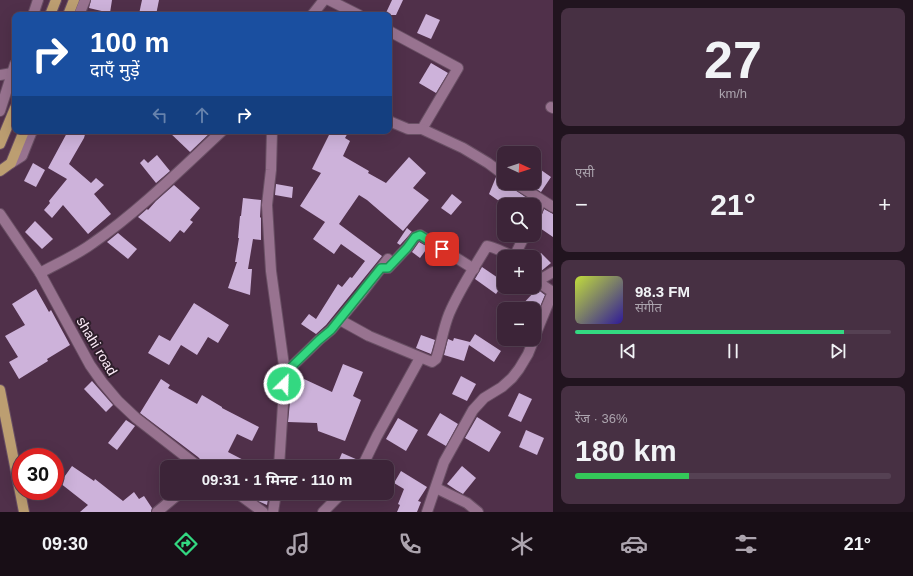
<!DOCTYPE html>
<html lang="hi">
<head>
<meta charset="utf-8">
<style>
  :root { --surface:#3c2438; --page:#473043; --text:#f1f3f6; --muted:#aca4ae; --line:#554153; --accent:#33d881 }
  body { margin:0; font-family:Helvetica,"Noto Sans Devanagari",sans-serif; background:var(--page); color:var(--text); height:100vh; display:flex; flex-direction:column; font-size:15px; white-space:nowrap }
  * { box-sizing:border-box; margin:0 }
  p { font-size:13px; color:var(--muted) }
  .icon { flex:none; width:22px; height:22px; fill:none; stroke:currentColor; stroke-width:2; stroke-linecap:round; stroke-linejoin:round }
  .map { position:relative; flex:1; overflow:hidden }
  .details { display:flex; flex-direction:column; gap:8px; padding:8px; background:#21141f; width:360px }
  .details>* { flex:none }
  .banner { position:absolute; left:12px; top:12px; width:380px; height:122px; border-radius:8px; box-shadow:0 4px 16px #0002,0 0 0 1px var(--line); background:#1a4fa0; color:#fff; overflow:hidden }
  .needle { width:26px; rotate:93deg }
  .controls { position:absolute; left:497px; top:146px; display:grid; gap:8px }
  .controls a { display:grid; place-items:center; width:44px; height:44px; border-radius:8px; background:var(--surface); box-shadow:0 4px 16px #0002,0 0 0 1px var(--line); font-size:20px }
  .speed { position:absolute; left:12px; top:448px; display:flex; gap:8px; font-size:20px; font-weight:700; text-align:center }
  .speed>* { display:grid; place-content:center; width:52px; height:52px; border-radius:50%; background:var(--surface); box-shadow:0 4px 16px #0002,0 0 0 1px var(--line); line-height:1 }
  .speed .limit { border:6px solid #d22; background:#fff; color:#111 }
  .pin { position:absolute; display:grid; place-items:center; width:34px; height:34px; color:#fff; margin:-17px; border-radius:8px; box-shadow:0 2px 6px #0006 }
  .me { position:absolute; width:44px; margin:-22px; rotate:24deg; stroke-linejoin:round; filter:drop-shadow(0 0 3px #0008) }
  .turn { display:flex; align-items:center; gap:14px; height:84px; padding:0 12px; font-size:18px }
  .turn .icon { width:52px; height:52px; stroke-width:2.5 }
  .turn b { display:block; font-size:28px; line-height:34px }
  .lanes { display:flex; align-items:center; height:38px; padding:0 12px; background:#0003; justify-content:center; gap:20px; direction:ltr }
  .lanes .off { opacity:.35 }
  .big { font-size:30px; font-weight:700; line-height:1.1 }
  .details .tile { flex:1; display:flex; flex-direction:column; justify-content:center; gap:6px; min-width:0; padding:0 14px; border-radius:8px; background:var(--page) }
  .details .dial { align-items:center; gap:0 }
  .dial b { font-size:52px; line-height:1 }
  .song { display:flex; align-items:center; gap:12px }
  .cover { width:48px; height:48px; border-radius:6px; background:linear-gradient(135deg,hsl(70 70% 55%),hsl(250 70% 35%)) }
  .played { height:4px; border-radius:2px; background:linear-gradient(90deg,var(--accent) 85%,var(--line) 85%) }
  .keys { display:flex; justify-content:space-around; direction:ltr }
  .heat { display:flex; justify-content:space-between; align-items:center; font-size:22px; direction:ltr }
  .charge { height:6px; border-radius:3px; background:linear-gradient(90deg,#34c759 36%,var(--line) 0) }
  .trip { position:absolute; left:160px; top:460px; width:234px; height:40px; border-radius:8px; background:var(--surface); box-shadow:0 4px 16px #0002,0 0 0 1px var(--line); font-weight:700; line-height:40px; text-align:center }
  .menu { display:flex; height:64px; justify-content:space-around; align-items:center; background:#180e16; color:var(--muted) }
  .menu .icon { width:28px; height:28px }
  .menu .on { color:var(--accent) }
  .menu b { font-size:18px; color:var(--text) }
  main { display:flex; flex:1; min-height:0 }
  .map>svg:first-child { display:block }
</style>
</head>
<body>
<main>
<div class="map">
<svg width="553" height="512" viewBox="0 0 553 512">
  <rect width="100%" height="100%" fill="#50304a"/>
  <!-- building -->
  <g fill="#cdb2da">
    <polygon points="91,0 112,0 110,13 89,8"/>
    <polygon points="142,0 159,0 156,15 139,14"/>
    <polygon points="392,0 403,0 396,15 385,15"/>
    <polygon points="426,14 440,20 431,39 417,33"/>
    <polygon points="431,63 448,73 436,93 419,83"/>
    <polygon points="68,131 86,131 84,138 69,164 91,183 96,178 104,185 94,194 111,214 88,234 63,205 52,218 44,210 50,203 49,201 67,179 48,168"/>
    <polygon points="168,131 212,131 190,152"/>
    <polygon points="331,131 349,131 345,138 350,141 343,156 369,171 368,173 386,183 409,157 426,173 413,188 429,200 403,231 367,200 359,195 339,224 382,256 326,325 316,334 301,324 309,314 316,319 338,284 342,287 350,277 352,278 365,261 341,244 334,254 313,239 325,222 300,206 321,173 312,169"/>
    <polygon points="157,155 170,171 156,183 140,163 144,159 148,163"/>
    <polygon points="33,163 45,170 36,187 24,181"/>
    <polygon points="534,165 551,177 541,192 527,183 534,183"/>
    <polygon points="496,177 504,181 504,183 509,183 512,188 533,202 532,205 508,205 500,199 499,201 489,194"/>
    <polygon points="276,184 293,187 292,198 275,195"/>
    <polygon points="174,185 200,208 190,220 193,222 184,233 180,230 170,242 138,217 147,209 148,210 156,201"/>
    <polygon points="452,194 462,202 451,215 441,208"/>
    <polygon points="243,198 261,200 260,217 261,218 261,240 253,239 248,269 252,269 250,295 228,288 237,262 235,262 239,238 238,238 240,216 241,216"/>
    <polygon points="544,209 553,214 553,237 534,224 540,220"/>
    <polygon points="35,221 53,239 42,249 25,232"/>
    <polygon points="407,228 412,232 400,245 397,243"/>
    <polygon points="118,233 137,249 128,259 107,242"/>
    <polygon points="419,242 428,247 420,258 412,252"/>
    <polygon points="541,253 551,263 534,277 534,260"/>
    <polygon points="482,267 504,282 496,294 475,279"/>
    <polygon points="36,289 49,312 51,310 70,345 47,359 48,361 19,379 9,362 18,357 5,336 25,325 12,304"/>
    <polygon points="537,289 545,295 539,309 518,309"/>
    <polygon points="194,303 229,325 218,343 208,337 197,355 181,345 169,365 148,353 159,335 170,341"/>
    <polygon points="475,334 501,351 494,362 469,345 464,361 444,355 448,339 453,341 454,338 470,342"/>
    <polygon points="421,335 435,340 431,354 416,348"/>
    <polygon points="343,364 363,372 353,396 361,400 345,441 318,431 317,423 288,422 290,402 293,402 304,379 332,392"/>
    <polygon points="461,376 476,384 467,401 452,394"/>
    <polygon points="161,379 170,385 168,388 197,404 202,395 222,407 222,408 259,427 252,441 237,434 228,452 257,467 205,467 203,462 198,457 140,413"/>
    <polygon points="92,381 113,405 106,412 84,389"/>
    <polygon points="519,393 532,399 521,422 508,416"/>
    <polygon points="440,413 458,424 446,446 427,435"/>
    <polygon points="477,417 501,432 489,452 465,438"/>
    <polygon points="398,418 418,430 406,451 386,439"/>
    <polygon points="126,420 135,426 117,450 108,443"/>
    <polygon points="526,430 544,438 537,455 519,447"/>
    <polygon points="342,453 358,460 356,467 336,467"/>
    <polygon points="72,466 94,481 95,479 123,501 134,492 139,499 144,496 152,508 151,512 80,512 88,505 60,483"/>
    <polygon points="462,466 476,478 463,494 456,490 447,484"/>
    <polygon points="401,471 427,487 418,501 421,502 417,512 397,512 400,505 398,504 404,489 394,483"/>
    <polygon points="248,493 269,493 267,505 258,501"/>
  </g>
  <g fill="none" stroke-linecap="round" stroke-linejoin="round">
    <defs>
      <g id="minor">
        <polyline points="329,0 359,15"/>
        <polyline points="33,15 38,0"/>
        <polyline points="79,15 85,0"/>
        <polyline points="312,15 324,0"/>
        <polyline points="389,31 458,68 422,129"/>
        <polyline points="0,75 12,73"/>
        <polyline points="551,107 553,108"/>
        <polyline points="0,111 15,64"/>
        <polyline points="389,121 408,129 422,129 463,148 488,163 504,175"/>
        <polyline points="272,131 271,170 267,205 271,271 285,373 279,467"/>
        <polyline points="11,163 22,156 32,131"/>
        <polyline points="515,183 553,207"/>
        <polyline points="0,214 40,273 90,365 102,382 118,401 136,418 199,467"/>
        <polyline points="534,217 541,201"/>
        <polyline points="514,257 525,235"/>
        <polyline points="385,268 388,268 407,248 415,237 420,235 474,269"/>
        <path d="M40 273C58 263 77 255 93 243 140 210 180 170 222 131"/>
        <path d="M340 320 369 336 432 362 436 359C441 345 443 329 449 314 459 290 474 268 487 246 492 246 507 254 513 256"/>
        <polyline points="534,338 552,294 551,291 538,282 541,279 553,272"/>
        <polyline points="285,373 319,340 331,330 361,294 388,259"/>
        <polyline points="362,467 377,436 420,358"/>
        <polyline points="436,488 467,503 478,512"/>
        <polyline points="237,493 263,512"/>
        <polyline points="157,512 180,493"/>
        <polyline points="273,512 276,493"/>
        <polyline points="323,512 342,493"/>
        <polyline points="427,512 444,462 473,410 484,398 502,387 512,378 519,369 528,354 534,339"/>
      </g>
      <g id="major">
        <polyline points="50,15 56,0"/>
        <polyline points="68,15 74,0"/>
        <polyline points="0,144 15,108"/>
        <polyline points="0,171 11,163 24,131"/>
        <polyline points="0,390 24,512"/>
      </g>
    </defs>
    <!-- minor casing -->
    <use href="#minor" stroke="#694f64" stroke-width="12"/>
    <!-- major casing -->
    <use href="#major" stroke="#694f64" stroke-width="12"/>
    <!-- minor -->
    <use href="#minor" stroke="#987390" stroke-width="10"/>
    <!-- major -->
    <use href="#major" stroke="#bc9e71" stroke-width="10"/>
  </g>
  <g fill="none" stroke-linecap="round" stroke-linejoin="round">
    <defs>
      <polyline id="route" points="284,384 285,373 319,340 331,330 381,268 388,268 407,248 415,237 420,235 442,249"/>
    </defs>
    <!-- route casing -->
    <use href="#route" stroke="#218c54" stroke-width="10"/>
    <!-- route -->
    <use href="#route" stroke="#33d881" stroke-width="7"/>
  </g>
  <g text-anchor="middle" stroke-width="4" stroke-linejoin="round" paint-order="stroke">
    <!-- street labels -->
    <g font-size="14" fill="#feedfa" stroke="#2d1e2a">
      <text transform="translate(97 346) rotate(59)" y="5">shahi road</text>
    </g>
  </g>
</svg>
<div class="controls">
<a><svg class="needle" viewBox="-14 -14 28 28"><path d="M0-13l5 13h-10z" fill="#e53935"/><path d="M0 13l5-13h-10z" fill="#aca4ae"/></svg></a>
<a><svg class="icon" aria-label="search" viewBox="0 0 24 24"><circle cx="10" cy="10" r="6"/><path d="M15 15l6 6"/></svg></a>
<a>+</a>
<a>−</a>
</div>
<div class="speed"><div class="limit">30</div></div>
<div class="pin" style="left:442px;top:249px;background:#d93025"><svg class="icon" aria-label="arrive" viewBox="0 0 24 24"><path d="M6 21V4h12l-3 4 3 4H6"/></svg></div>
<svg class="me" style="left:284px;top:384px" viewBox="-20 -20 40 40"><circle r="17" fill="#33d881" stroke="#fff" stroke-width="3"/><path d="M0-11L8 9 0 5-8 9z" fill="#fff"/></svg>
<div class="trip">09:31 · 1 मिनट · 110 m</div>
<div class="banner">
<div class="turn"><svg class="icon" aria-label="right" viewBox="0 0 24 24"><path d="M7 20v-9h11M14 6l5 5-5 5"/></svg><div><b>100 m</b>दाएँ मुड़ें</div></div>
<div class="lanes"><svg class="icon off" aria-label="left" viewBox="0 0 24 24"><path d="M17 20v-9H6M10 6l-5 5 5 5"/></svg><svg class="icon off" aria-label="ahead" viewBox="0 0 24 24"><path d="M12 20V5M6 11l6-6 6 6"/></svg><svg class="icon" aria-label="right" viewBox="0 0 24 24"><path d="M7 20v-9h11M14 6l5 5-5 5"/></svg></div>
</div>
</div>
<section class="details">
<div class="tile dial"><b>27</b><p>km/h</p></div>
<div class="tile"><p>एसी</p>
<div class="heat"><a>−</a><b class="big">21°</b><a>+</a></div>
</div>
<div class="tile">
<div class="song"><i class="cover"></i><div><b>98.3 FM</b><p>संगीत</p></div></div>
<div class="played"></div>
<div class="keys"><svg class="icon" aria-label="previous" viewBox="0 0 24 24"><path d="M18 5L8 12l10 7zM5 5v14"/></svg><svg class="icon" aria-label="pause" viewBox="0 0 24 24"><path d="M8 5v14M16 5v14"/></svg><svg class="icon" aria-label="next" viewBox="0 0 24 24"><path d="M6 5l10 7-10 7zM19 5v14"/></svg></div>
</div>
<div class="tile"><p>रेंज · 36%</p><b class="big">180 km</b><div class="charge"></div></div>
</section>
</main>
<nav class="menu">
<b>09:30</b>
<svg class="icon on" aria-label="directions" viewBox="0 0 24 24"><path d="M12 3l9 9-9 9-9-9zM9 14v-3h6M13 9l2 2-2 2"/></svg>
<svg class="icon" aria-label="music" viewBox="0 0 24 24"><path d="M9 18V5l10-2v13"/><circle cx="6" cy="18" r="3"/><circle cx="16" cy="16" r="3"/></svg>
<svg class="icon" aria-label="phone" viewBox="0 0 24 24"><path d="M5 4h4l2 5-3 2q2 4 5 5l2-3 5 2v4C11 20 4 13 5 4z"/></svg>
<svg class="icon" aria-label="climate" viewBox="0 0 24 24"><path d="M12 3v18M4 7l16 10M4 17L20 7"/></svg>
<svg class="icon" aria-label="car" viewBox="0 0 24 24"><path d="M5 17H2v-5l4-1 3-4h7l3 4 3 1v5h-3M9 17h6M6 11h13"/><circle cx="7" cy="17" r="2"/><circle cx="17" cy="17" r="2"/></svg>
<svg class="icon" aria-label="filters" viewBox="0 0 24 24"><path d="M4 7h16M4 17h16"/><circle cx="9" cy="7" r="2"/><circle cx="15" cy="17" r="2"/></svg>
<b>21°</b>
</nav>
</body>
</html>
